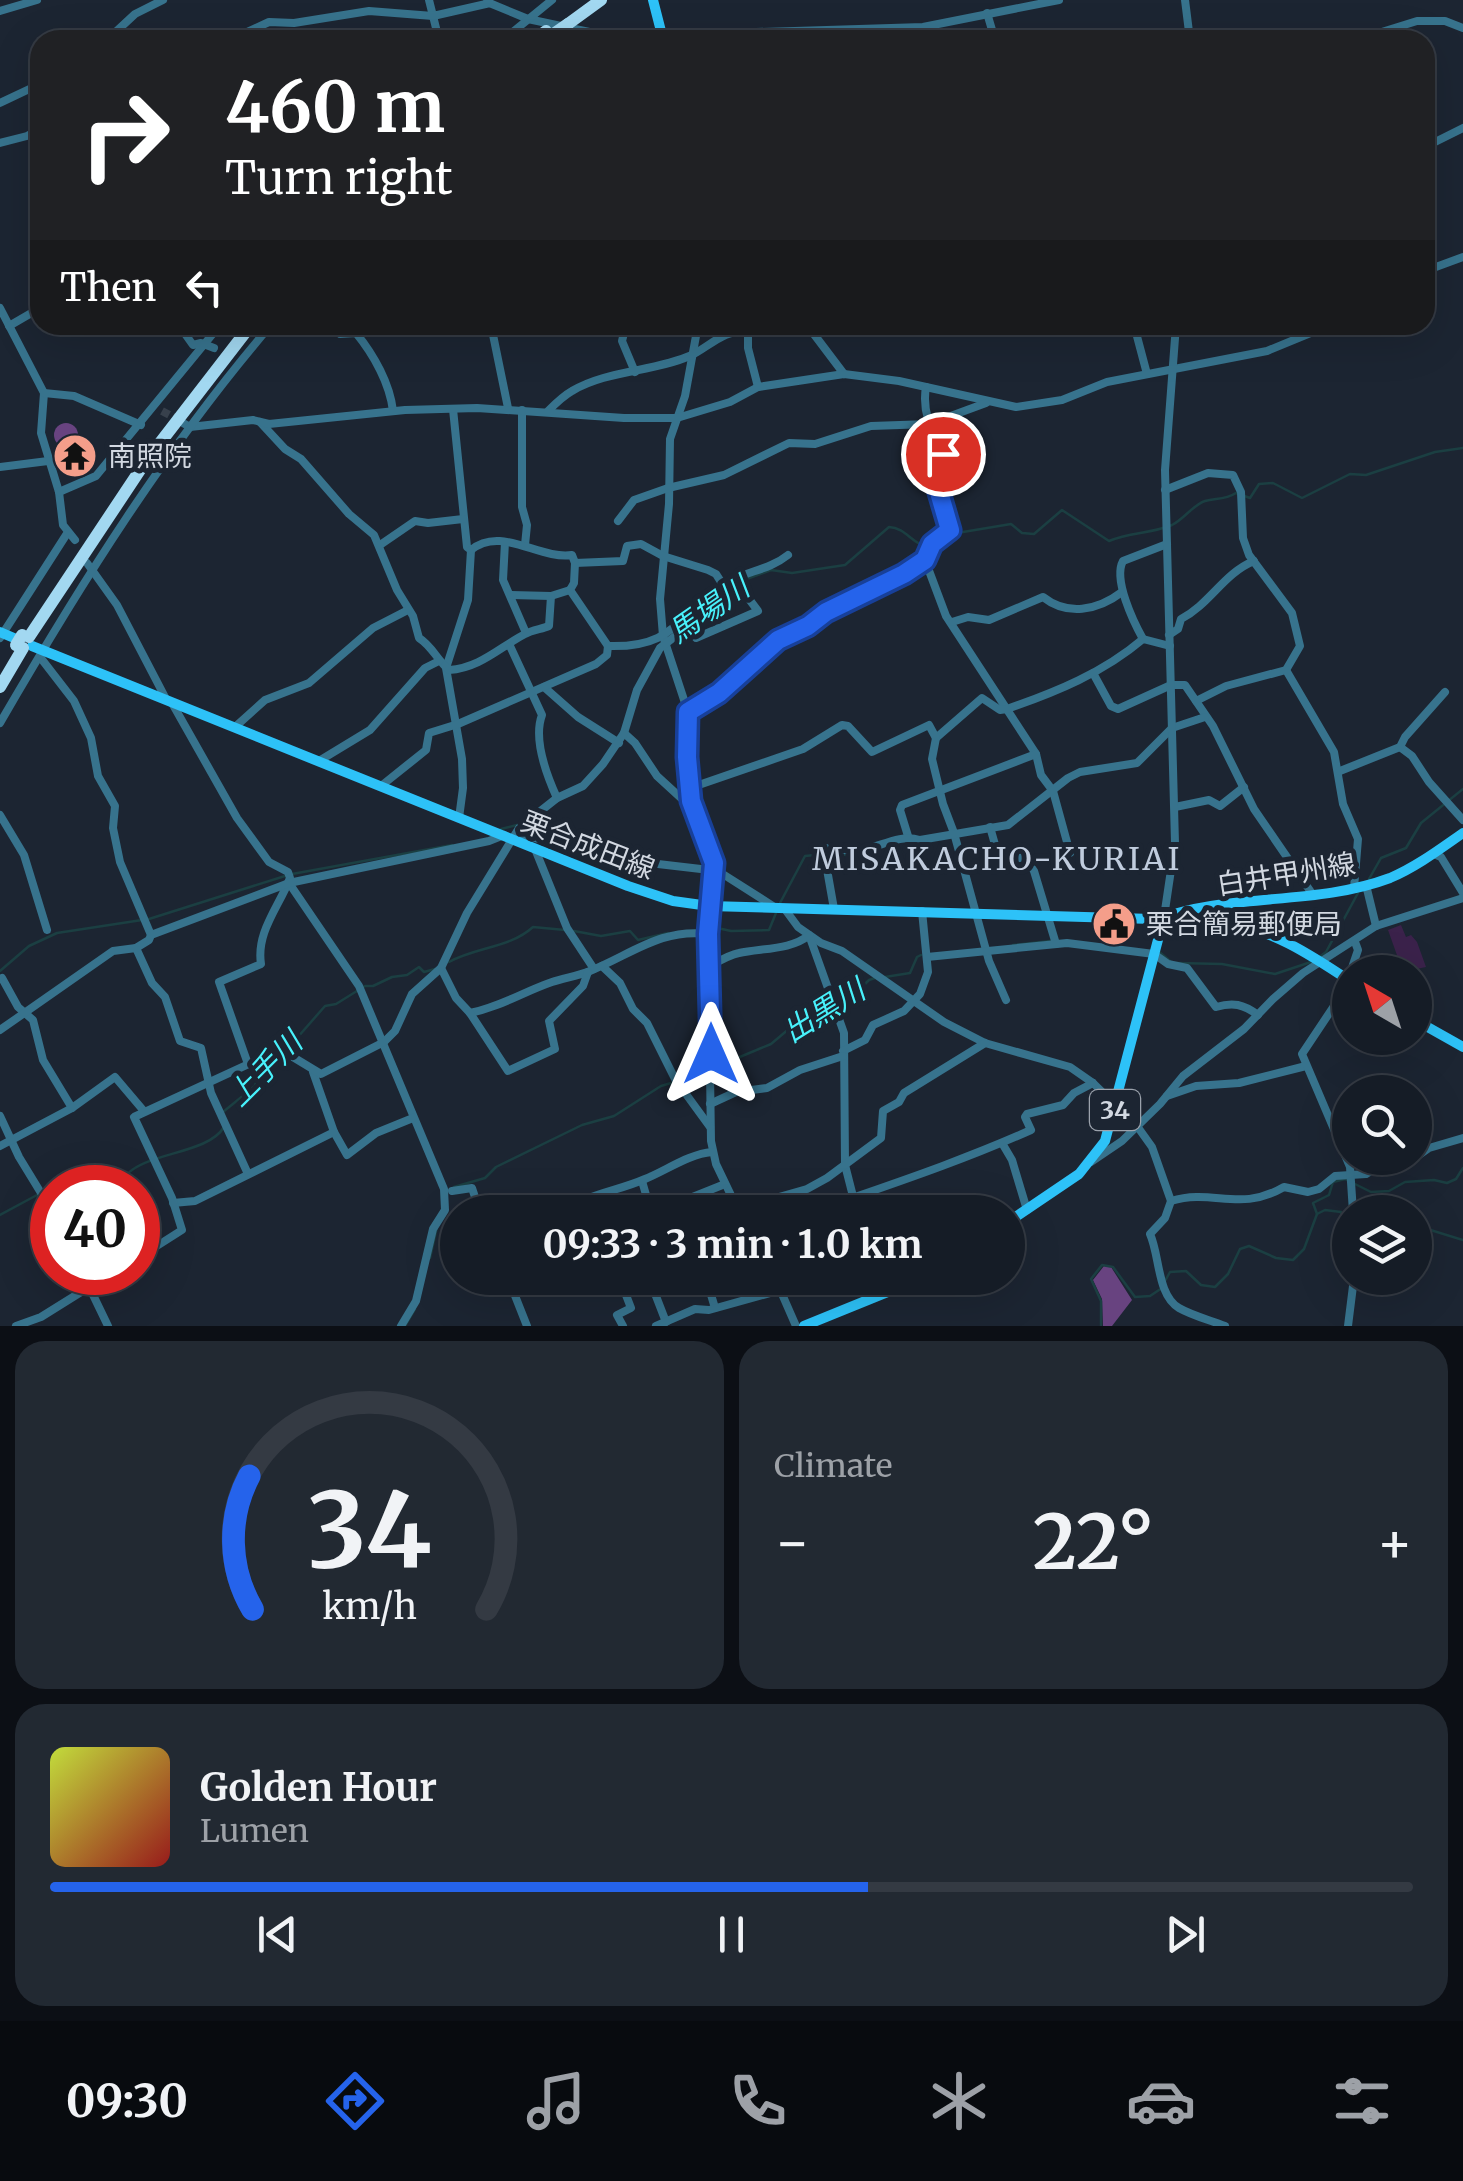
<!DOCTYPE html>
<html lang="en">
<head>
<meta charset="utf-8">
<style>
  :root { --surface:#151c26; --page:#222932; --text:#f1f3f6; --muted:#9da1a7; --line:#343a43; --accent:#2563eb }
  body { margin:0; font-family:Merriweather,"Noto Sans JP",serif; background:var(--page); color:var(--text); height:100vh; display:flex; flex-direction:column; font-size:38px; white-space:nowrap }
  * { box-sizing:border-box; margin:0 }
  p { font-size:32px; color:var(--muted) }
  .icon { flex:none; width:55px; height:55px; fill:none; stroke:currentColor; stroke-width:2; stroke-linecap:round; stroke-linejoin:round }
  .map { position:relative; height:1326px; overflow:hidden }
  .sheet { display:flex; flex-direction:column; gap:15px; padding:15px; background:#0c0f15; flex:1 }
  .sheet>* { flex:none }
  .guide { position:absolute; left:30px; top:30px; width:1405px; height:305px; border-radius:30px; box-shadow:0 10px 40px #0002,0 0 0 2px var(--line); background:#202124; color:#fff; overflow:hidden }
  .needle { width:65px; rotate:321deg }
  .tools { position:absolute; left:1332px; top:955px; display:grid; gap:20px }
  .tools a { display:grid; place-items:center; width:100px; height:100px; border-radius:50%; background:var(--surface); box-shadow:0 10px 40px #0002,0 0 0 2px var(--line); font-size:50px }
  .speed { position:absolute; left:30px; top:1165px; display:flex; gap:20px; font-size:50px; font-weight:700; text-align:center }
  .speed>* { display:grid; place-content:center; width:130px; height:130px; border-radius:50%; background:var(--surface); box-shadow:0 10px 40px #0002,0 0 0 2px var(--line); line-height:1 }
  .speed .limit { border:15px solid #d22; background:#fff; color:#111 }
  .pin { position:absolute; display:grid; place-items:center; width:85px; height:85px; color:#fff; margin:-42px; border:5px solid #fff; border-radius:50%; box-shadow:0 2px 10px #0007 }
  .me { position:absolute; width:110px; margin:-55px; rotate:0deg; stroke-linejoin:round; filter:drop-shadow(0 0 8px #0008) }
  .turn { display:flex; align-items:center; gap:35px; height:210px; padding:0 30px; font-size:45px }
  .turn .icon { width:130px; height:130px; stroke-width:2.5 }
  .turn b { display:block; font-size:70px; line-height:85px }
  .then { display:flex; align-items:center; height:95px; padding:0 30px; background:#0003; gap:20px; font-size:38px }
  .big { font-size:75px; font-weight:700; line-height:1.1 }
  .sheet .card { flex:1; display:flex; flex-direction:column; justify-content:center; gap:15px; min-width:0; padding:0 35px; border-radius:30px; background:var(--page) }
  .sheet .dial { align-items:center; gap:0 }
  .dial svg { height:260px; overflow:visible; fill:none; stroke:var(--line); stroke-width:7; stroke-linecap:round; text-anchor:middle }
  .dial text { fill:var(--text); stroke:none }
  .song { display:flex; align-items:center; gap:30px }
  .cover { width:120px; height:120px; border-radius:15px; background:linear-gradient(135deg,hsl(70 70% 55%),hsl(0 70% 35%)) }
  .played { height:10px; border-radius:5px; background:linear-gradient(90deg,var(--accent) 60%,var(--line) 60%) }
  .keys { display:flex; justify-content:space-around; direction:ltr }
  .heat { display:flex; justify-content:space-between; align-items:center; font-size:55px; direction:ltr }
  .sheet .tiles { flex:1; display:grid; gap:15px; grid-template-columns:1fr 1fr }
  .card:last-child { grid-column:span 2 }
  .trip { position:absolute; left:440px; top:1195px; width:585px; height:100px; border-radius:50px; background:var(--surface); box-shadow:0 10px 40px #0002,0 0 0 2px var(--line); font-weight:700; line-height:100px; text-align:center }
  .dock { display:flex; height:160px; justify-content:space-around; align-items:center; background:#080b0f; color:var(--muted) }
  .dock .icon { width:70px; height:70px }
  .dock .active { color:var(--accent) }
  .dock b { font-size:45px; color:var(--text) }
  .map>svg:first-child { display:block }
</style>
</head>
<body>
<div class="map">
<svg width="1463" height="1326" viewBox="0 0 1463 1326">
  <rect width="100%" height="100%" fill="#1c2532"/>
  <!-- green -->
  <polygon fill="#3b224b" points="1401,925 1406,937 1411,935 1417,942 1426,967 1403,972 1388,930"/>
  <!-- forest -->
  <g fill="#684380">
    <circle cx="66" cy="435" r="12"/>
    <polygon points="1104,1266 1111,1267 1132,1300 1112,1326 1103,1326 1102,1299 1093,1280"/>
  </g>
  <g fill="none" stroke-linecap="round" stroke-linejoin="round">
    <!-- stream -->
    <g stroke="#1b3f42" stroke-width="2.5">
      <path d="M951 534 1011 524 1022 533 1034 534 1062 510 1109 541C1130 532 1150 534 1172 525 1184 519 1193 505 1205 501 1216 498 1225 500 1236 493L1250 498 1259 484 1273 483 1302 498 1350 474 1366 475 1435 452 1463 448"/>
      <path d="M741 581 771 570 792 573 845 565 889 527C906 528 911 543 927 547"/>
      <polyline points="687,625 734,585"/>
      <polyline points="501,829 517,825"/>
      <polyline points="837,854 855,856"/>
      <polyline points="292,874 452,845"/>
      <polyline points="1369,879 1381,858 1406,848 1421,823 1463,789"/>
      <polyline points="780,903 805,856 815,855"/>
      <polyline points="149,919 285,876"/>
      <polyline points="713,927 731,931 769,930 776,913"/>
      <polyline points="574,931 601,936 630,931 638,940 668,933"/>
      <polyline points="1013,945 1050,941"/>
      <polyline points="1157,950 1170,961"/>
      <polyline points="1318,958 1326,952 1358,893"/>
      <path d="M449 962C476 947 510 948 533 927L565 930"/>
      <polyline points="1177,963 1222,964 1275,974 1311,962"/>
      <polyline points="0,971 29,946 57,933 142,920"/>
      <polyline points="885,977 910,973 917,957 921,955"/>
      <polyline points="713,1056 724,1049 735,1059 771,1044 790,1028 813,1020 830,1003 852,997 869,980 878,977"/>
      <polyline points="223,1112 255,1086 258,1076 283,1054 325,1006 336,1004 365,986 373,986 392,977 407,975 419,967 424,972 435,969"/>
      <polyline points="454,1187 485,1178 496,1167 582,1125 614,1116 661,1086 698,1075 706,1061"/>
      <path d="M116 1188C121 1182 126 1174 132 1170 157 1152 209 1152 224 1127"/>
      <polyline points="1317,1214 1313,1203 1329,1195 1333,1182 1345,1179 1371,1192 1389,1191 1405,1182 1434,1180 1447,1183 1456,1179 1463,1168"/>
      <polyline points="0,1215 37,1195 51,1213"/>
      <polyline points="1415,1230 1424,1228 1463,1240"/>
      <polyline points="430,1258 437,1227"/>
      <polyline points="1165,1281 1170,1272 1186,1271 1201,1285 1215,1287 1228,1274 1240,1249 1249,1246 1276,1258 1293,1260 1304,1249 1317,1214 1325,1210 1341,1212 1344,1230 1350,1233"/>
      <polyline points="405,1326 415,1309"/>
      <polyline points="1101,1326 1101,1301 1091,1279 1102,1265 1113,1267 1135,1297 1150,1296 1162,1288"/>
    </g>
    <!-- minor-tunnel -->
    <polyline stroke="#37404c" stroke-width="8" stroke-dasharray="8 4" stroke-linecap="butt" points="162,411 179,420"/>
    <!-- minor -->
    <g stroke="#37738d" stroke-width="8">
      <polyline points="429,0 439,40"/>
      <polyline points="1185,0 1190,40"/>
      <polyline points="487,2 528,19 627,40"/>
      <polyline points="0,11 37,0"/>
      <polyline points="987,13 995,40"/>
      <polyline points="107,40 135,14 163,0"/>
      <polyline points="230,40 269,22 294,23 369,11 433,16 490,3"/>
      <polyline points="503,40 552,0"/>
      <polyline points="655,40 692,34 923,27 1059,0"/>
      <polyline points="1356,40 1417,21 1445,21 1463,28"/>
      <polyline points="0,103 40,84"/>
      <polyline points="0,143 27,136 40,129"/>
      <polyline points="1425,147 1463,128"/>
      <polyline points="1425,271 1463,257"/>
      <polyline points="0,308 44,393 41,433 59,492 63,525 75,540"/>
      <polyline points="155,325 157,329 183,331 193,345 201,343 214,348"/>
      <path d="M333 325 340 334 356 333C374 355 390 384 393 411"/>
      <polyline points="491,325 508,408"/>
      <polyline points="626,325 622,341 635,372"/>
      <polyline points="698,325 685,396 670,439 669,504 660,599 663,636 688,712 687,757 691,801 714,863 708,934 711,1141 716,1164 739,1212"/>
      <polyline points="748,325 748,348 758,387"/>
      <polyline points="807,325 844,374"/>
      <polyline points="991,325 1002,328 1032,325"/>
      <polyline points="1134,325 1147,374"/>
      <polyline points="9,326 40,308"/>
      <polyline points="44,393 74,396 141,425"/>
      <polyline points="453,409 467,547 471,550 468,600 446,668 462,759 463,788 459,818"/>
      <polyline points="522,410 522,507 527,525 525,545"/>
      <path d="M548 411C555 404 563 396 572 391 607 370 654 372 692 355 711 345 725 329 748 331"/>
      <path d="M260 422 285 449 301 459 349 514 374 535 397 590 413 616 419 638C432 646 437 660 449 670 480 668 500 647 525 634 532 630 542 629 549 626L551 596 570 590"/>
      <polyline points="183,423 190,427 253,420 269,424 405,410 477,408 624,418 677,418 730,402 758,387 844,374 899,381 1016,407 1062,400 1107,382 1267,351 1330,325"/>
      <polyline points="0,467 48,461"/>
      <polyline points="1165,490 1208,473 1233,475 1241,492 1243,538 1249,555 1292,613 1300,646 1286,670 1226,686 1196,701"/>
      <polyline points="59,492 96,476 220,325"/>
      <polyline points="618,521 634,500 668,488 724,475 789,443 815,444 871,426 929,424 986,403"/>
      <polyline points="505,542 503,580 526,633"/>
      <polyline points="380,545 415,521 428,523 463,519"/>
      <path d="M471 550C501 525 539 560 572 555L575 563 623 561 627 546 641 544 663 556 708 570 716 574 723 585"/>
      <polyline points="925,560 946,616 1036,754 1041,775 1053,791 1070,853"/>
      <polyline points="87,563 117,605 166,699"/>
      <path d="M575 563 574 583 570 590 608 646C675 648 675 617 723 585 744 571 768 571 788 555"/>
      <polyline points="511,595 551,596"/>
      <path d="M952 622 968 617 989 620 1043 597C1067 616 1097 611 1122 592"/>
      <path d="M1169 635 1178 629 1181 619C1210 604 1224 573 1254 561"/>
      <polyline points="0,638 68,532"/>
      <path d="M1143 639C1133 621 1113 579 1123 561L1167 544"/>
      <path d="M510 646 542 715C533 739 547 776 557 798"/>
      <polyline points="40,657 74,701 91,738 98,776 115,806 113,828 120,862 151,935"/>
      <polyline points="1286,670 1334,752 1343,804 1358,839 1354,888"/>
      <polyline points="1093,673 1111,706 1118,709 1171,685 1185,685 1213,726 1254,809 1313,895"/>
      <polyline points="544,687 578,717 619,743"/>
      <path d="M172 703 237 818 269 862 288 872 290 878C279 907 256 932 261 964L219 982 248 1064"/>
      <path d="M688 712 719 693 778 640 808 626 826 612 904 574 925 560 931 544 950 530 936 481 947 462C935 436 921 416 926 387"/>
      <path d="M0 723C80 585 167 446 271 325"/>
      <polyline points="235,727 265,700 309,683 373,628 408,610"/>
      <polyline points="624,733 635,743 657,776 693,809"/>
      <path d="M936 738 982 698 1000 710 1007 709C1056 692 1103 673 1143 639L1170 646"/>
      <polyline points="1400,747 1412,756 1429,782 1463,820"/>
      <polyline points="319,761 370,730 425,668 439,661"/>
      <polyline points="1340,771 1400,747 1405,737 1445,692"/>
      <polyline points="381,786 426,750 429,733 458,724 596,664 607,655 608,646"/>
      <polyline points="690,788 803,749 842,725 848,726 872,752 929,725 936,738 932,759 943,804 954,833 989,961 1006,1000"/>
      <polyline points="1175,807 1209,800 1220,806 1244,787"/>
      <polyline points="0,815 24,855 47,930"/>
      <polyline points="990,827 1000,862 1024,857 1034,871 1056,944"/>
      <polyline points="516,834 658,864 718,871 773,906"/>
      <polyline points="908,836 900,810 902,805 1036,754"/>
      <circle cx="824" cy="853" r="5.5"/>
      <polyline points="535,849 567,928 594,969"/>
      <path d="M829 850C838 848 844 851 854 851 877 850 896 833 920 840L1008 825 1068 778 1080 772 1137 763 1172 728 1205 717"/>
      <polyline points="1434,854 1441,857 1463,893"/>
      <polyline points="825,858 834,909"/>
      <polyline points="289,883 359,986 444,1189 445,1210 433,1229 416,1301 401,1326"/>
      <polyline points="1366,885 1376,926"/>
      <path d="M784 908 798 927 821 943 842 951 944 1022 985 1043 1070 1067 1093 1083 1137 1126 1152 1147 1171 1201 1165 1218 1150 1234C1160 1256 1157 1295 1179 1308 1193 1316 1210 1320 1225 1326"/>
      <polyline points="1164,917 1175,843 1165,470 1176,325"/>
      <polyline points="809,935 844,1033 845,1165 857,1212"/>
      <polyline points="136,948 152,983 165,997 180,1041 201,1048 211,1093 248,1174"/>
      <path d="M927 957 1067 943 1154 954 1168 964 1187 968 1216 1007C1233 1002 1243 1004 1258 1015"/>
      <polyline points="602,966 620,983 633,1009 647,1023 675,1079 710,1127"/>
      <path d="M710 966C719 961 729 955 739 953 761 948 792 950 809 935"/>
      <path d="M441 968 456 998 470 1013C500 1007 523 992 552 982 564 978 577 976 590 971 632 954 661 928 708 934"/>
      <polyline points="2,978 18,1007 33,1020 43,1060 72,1108"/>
      <polyline points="470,1013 508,1071 555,1049 549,1021 583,986 588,972"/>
      <polyline points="0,1030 113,951 136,948 149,940 151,935 289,883 489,841 504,835"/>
      <polyline points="843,1051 865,1040 873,1025 904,1011 920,994 928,972 922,911"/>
      <polyline points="1167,1096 1196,1086 1239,1083 1306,1066"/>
      <polyline points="710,1104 736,1092 767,1088 800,1070 843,1056"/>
      <polyline points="0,1116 19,1157 52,1211"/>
      <polyline points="334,1132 347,1155 376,1133 413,1118"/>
      <polyline points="1002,1143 1012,1160 1027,1210"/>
      <polyline points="0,1146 72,1108 115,1077 143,1110"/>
      <polyline points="1091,1162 1122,1141 1160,1104 1183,1076 1244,1029 1273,999 1303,973 1376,926 1463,898"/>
      <polyline points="642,1181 651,1212"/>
      <polyline points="452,1191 472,1188 480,1212"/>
      <path d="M852 1198C913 1177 973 1156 1031 1130L1025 1117 1027 1114 1063 1105 1074 1093 1093 1083"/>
      <path d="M1171 1201C1214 1188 1239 1213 1284 1187L1308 1192 1319 1189 1335 1176 1366 1174 1379 1166 1409 1162 1429 1148 1463 1138"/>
      <polyline points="173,1203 195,1201 334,1132 313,1072"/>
      <polyline points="737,1209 807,1189 827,1178 881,1138 883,1111 899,1102 904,1093 985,1043"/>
      <path d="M563 1212C587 1194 618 1191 645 1179 667 1170 689 1154 712 1152"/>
      <polyline points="655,1212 725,1184"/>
      <polyline points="1353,1212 1350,1167 1302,1054 1344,991 1358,950 1355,942"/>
      <polyline points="138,1258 182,1230 172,1198 134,1117 277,1051 283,1051 321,1074 384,1042 395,1031 412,994 441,968 467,913 519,828 557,798 583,786 603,764 624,733 637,690 660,648 687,627 696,638 758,611 734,579"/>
      <polyline points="82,1272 108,1326"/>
      <polyline points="508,1278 527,1326"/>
      <polyline points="649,1278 666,1322"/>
      <polyline points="706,1278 715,1308"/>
      <polyline points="775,1278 796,1326"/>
      <polyline points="885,1278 890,1292"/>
      <polyline points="16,1326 41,1317 113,1272"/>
      <polyline points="623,1326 617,1315 631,1308 621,1282 624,1278"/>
      <polyline points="656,1326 695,1309 709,1310 781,1290"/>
      <polyline points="1348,1326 1354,1278"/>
    </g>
    <!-- major -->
    <g stroke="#2dc2f8" stroke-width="10">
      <polyline points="653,0 663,39"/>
      <polyline points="0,632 14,638"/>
      <path d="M32 646 628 886 673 901 709 906 1221 921C1271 929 1308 953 1350 981"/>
      <path d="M1174 914C1244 894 1321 904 1390 878 1416 867 1440 849 1463 833"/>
      <polyline points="1415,1020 1463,1047"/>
      <polyline points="1008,1222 1079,1174 1105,1141 1164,917"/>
      <polyline points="804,1326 922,1278"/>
    </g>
    <!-- highway -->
    <g stroke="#a2d8f1" stroke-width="12">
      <polyline points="568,24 601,0"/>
      <polyline points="534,40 546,31"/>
      <polyline points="29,637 146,461 251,325"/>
      <polyline points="0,687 23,648"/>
    </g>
    <!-- highway-bridge -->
    <g stroke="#a2d8f1" stroke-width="12">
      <polyline points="555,33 568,24"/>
      <polyline points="16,645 22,635"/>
    </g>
  </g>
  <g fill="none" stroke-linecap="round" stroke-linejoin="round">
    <defs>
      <polyline id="route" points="711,1054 708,934 714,863 691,801 687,757 688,712 719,693 778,640 808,626 826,612 904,574 925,560 932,544 950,530 936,482 946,462 943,454"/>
    </defs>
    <!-- route casing -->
    <use href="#route" stroke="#184099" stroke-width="25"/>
    <!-- route -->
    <use href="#route" stroke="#2563eb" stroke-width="18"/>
  </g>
  <!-- icons -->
  <defs>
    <symbol id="temple-disc" viewBox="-11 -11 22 22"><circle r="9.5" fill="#f49e8a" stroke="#1c2532"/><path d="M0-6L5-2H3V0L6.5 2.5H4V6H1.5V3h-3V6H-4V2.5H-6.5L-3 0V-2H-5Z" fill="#111"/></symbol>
    <symbol id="civic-disc" viewBox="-11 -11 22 22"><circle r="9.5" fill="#f49e8a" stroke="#1c2532"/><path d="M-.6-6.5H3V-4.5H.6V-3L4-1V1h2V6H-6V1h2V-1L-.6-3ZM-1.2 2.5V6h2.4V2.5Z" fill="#111"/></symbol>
  </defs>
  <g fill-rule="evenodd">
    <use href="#temple-disc" x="50" y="431" width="50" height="50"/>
    <use href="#civic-disc" x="1089" y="899" width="50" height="50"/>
  </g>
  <g text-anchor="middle" stroke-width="10" stroke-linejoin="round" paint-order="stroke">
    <!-- shield labels -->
    <rect fill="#1c2532" stroke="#9ba2ac" stroke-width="2.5" x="1090" y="1090" width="50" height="40" rx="8"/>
    <g font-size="25" font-weight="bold" fill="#d2d8e1">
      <text x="1115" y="1119">34</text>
    </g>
    <!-- poi labels -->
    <g font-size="28" fill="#d2d8e1" stroke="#1c2532" text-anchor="start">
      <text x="108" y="466">南照院</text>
      <text x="1146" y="934">栗合簡易郵便局</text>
    </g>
    <!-- street labels -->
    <g font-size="28" fill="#d2d8e1" stroke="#1c2532">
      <text transform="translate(588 845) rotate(21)" y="10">栗合成田線</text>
      <text transform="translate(1286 874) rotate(-9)" y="10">白井甲州線</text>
    </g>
    <!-- water labels -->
    <g font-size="30" font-style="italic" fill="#48f1fb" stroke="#1c2532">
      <text transform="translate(709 610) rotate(-35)" y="10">馬場川</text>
      <text transform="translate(824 1011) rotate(-32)" y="10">出黒川</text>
      <text transform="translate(265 1069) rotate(-45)" y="10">上手川</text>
    </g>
    <!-- quarter labels -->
    <g font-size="32" letter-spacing="2.5" fill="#c0ccdd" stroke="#1c2532">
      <text x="997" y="870">MISAKACHO-KURIAI</text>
    </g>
  </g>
</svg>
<div class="tools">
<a><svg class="needle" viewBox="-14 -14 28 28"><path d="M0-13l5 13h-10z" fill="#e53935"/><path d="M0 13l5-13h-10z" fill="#9da1a7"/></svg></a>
<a><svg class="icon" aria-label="search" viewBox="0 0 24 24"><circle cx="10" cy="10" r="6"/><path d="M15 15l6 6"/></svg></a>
<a><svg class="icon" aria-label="layers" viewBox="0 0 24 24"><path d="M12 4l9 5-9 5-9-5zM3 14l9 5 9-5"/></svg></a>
</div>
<div class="speed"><div class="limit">40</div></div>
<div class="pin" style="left:943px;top:454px;background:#d93025"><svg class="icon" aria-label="arrive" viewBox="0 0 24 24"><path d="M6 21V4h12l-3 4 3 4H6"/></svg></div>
<svg class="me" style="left:711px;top:1054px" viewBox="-20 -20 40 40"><path d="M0-17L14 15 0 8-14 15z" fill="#2563eb" stroke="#fff" stroke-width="4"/></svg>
<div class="trip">09:33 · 3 min · 1.0 km</div>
<div class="guide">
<div class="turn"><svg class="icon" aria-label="right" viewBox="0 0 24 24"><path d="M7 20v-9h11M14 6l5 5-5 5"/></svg><div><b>460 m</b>Turn right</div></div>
<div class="then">Then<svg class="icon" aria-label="left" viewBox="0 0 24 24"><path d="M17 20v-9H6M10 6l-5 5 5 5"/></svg></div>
</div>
</div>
<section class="sheet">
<div class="tiles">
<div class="card dial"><svg viewBox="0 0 100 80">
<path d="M14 69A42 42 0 1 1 86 69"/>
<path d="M14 69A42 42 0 0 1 13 28" stroke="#2563eb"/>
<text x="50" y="56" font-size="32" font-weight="700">34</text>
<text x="50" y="72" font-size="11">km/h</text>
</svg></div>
<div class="card"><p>Climate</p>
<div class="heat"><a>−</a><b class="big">22°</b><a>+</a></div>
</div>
<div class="card">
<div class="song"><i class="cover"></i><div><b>Golden Hour</b><p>Lumen</p></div></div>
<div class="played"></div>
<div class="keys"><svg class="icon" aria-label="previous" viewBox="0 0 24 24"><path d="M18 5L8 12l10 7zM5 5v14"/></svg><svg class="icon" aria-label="pause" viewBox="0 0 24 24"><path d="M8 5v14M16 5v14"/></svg><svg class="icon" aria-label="next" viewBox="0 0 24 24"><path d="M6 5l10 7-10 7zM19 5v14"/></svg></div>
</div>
</div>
</section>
<nav class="dock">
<b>09:30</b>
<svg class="icon active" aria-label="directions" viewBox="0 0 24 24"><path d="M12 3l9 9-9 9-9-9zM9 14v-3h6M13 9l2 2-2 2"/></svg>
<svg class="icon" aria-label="music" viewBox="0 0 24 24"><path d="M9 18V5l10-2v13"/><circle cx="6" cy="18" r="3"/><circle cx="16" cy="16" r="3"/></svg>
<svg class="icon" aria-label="phone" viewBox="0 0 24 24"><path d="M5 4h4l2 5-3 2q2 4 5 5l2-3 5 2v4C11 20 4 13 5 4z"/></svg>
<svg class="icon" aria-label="climate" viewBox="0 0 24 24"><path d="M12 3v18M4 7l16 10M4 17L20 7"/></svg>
<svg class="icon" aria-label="car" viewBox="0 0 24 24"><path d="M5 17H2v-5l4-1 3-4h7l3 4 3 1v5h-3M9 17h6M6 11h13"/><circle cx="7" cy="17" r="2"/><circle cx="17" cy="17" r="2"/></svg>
<svg class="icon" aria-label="filters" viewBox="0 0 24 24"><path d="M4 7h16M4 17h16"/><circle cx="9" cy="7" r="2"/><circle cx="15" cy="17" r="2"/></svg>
</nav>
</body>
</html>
